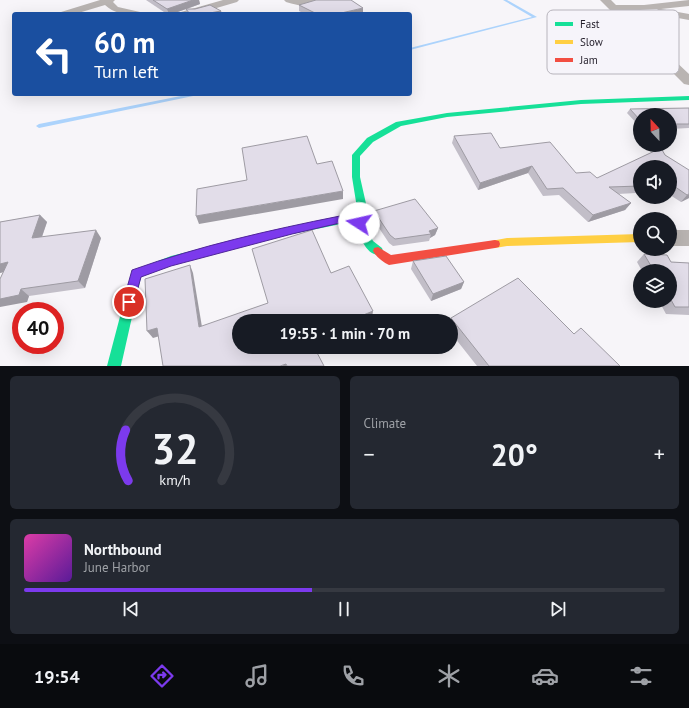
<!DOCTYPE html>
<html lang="en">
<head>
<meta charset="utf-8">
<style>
  :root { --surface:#171b24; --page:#242831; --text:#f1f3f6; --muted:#9ea1a6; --line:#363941; --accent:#7c3aed }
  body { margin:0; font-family:"PT Sans",sans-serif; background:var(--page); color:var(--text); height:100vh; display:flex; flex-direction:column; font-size:15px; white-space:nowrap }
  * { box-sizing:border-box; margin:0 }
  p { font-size:13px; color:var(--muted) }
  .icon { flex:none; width:22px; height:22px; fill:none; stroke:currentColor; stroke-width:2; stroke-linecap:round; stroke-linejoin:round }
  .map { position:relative; height:366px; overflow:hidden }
  .sheet { display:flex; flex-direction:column; gap:10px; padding:10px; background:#0d0f14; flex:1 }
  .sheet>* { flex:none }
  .guide { position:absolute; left:12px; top:12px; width:400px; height:84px; border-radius:4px; box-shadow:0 4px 16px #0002; background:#1a4fa0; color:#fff; overflow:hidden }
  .needle { width:26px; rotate:338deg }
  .fabs { position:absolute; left:633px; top:108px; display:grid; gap:8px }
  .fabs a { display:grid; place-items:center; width:44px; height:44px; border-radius:50%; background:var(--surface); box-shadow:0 4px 16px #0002; font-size:20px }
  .speed { position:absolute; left:12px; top:302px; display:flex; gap:8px; font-size:20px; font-weight:700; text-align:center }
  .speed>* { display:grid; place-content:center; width:52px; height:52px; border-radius:50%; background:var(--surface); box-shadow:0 4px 16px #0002; line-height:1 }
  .speed .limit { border:6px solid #d22; background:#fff; color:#111 }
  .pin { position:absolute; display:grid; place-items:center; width:34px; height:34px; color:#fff; margin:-17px; border:2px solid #fff; border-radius:50%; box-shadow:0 1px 4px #0007 }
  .me { position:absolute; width:44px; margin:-22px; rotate:280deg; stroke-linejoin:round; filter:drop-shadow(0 0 3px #0008) }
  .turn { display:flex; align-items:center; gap:14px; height:84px; padding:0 16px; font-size:18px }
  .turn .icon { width:52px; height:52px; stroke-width:2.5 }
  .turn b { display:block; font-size:28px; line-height:34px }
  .big { font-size:30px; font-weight:800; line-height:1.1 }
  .sheet .tile { flex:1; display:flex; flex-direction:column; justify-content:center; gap:6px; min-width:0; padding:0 14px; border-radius:6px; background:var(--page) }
  .sheet .dial { align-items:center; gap:0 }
  .dial svg { height:104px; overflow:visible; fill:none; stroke:var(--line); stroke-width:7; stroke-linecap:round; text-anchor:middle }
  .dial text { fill:var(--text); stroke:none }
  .song { display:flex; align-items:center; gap:12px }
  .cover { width:48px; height:48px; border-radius:6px; background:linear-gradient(135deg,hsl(320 70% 55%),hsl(270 70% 35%)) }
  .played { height:4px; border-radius:2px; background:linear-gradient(90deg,var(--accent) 45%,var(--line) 45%) }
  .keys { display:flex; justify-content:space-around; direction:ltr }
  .heat { display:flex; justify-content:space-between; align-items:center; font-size:22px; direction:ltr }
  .sheet .tiles { flex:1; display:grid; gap:10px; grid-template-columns:1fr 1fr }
  .tile:last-child { grid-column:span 2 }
  .trip { position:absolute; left:232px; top:314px; width:226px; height:40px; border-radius:20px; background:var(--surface); box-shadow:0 4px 16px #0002; font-weight:800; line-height:40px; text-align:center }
  .dock { display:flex; height:64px; justify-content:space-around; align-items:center; background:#090b0e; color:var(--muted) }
  .dock .icon { width:28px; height:28px }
  .dock .active { color:var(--accent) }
  .dock b { font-size:18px; color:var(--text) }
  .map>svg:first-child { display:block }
</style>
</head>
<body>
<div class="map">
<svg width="689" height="366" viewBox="0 0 689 366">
  <rect width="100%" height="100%" fill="#f7f5f9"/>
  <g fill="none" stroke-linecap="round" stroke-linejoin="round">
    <!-- stream -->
    <g fill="#acd3fc" fill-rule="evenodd">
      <polygon points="503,0 507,0 537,17 410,50 410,48 532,17"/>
      <polygon points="191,94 200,94 198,95 39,128 36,126 39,124"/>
    </g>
    <!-- street -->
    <g fill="#b9b4b2" fill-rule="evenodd">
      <path d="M100 0H115L113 2 118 7 140 12 141 14C126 14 116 15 105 5L75 14H60L61 12Z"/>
      <polygon points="223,0 239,0 237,2 196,14 180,14 181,12"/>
      <path d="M284 0H323C313 11 298 5 286 2Z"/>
      <polygon points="600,0 611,0 616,5 644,5 689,0 689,6 661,9 689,14 689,20 656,14 655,12 658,9 622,11 689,74 689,85 684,84"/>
      <rect x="670" y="230" width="19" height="16"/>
    </g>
    <!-- fast -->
    <path fill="#16e098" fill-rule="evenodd" d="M689 96V100L581 104 447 117 401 126 373 142 360 156V177L367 208 364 223 373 241 382 248 383 251 382 254C367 259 360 236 356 226L341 224 292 234 172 265 141 277 121 366H107L132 271 171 256 292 226 341 216 355 218 357 208 352 177V155L367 138 396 122 447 113 581 100Z"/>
    <!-- slow -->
    <polygon fill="#ffcf43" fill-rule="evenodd" points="640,234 640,242 507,246 495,248 491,247 490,244 491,241 507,238"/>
    <!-- jam -->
    <path fill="#f24e42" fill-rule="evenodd" d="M495 240 499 241 500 244 499 247 495 248 389 265C383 262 376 257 373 251L374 248 378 247 391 255Z"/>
  </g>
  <!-- wall -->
  <g fill="#c2bec8">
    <polygon points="146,0 199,0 200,4 187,9 221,11 222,14 187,14 186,9 172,14 167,14"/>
    <polygon points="299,5 363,14 305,14 299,11"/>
    <polygon points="598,38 644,59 642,63 604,59 596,42"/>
    <polygon points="689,108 689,128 670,129 670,115 640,115 640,127 627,113 630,109"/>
    <polygon points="454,136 500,148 576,173 597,178 665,155 689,198 681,202 670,195 670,167 640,167 640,177 637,179 640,184 640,187 636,193 618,194 631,203 625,210 588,222 559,195 543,196 528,173 478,190 452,143"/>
    <polygon points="374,211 438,228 435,235 430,238 429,241 393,246 389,243 373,219"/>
    <polygon points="40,215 47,222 42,237 101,238 85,288 29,296 27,302 3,272 0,273 0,222"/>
    <polygon points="644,254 671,262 689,263 689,315 666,314 659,301 670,301 670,271 642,271 637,262"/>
    <polygon points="413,261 464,282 461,289 431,301 411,269"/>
    <polygon points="451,318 574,334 620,366 477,366 451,333 451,321 450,321"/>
  </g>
  <!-- shaded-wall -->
  <g fill="#9e9ba3">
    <polygon points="193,0 199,0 200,4 172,14 169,14 167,9"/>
    <polygon points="363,8 363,14 337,14"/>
    <polygon points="221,11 222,14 204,14"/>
    <polygon points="532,166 528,173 478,190 480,183"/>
    <polygon points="640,174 640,177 631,184 636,177"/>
    <polygon points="343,191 343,199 199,224 196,216"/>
    <polygon points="689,194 689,198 681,202 687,195"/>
    <polygon points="631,203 625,210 588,222 593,215"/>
    <polygon points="40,215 47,222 39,245 32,238"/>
    <polygon points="438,228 435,235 430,238 431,234 429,231"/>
    <polygon points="96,230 101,238 85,288 78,281"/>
    <polygon points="8,262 15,269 0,273 0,264"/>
    <polygon points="190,265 193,273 203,333 199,327"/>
    <polygon points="464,282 461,289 431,301 433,294"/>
    <polygon points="21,289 29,296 27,302 0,307 0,299"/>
    <polygon points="373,311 372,318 365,321 349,321"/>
    <polygon points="157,328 163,335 153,338 147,331"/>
    <polygon points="286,364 287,366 280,366"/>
  </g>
  <!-- building -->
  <g fill="#e2dde9" stroke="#9e9ba3">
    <polygon points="153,0 193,0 167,9"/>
    <polygon points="316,0 351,0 363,8 337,14 317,14 299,5"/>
    <polygon points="210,5 221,11 204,14 190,14 186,9 195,9"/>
    <polygon points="689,108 689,124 670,124 670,115 640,115 640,120 630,109"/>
    <polygon points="491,133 500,148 550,142 576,173 590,172 597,178 661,148 665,155 689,170 689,194 687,195 671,184 670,184 670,167 640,167 640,174 636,177 640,184 640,186 609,187 631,203 593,215 563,188 547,189 532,166 480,183 454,136"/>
    <polygon points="307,136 317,164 332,161 343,191 196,216 197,189 247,180 242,148"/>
    <polygon points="415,199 438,228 429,231 431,234 395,239 390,235 374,211"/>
    <polygon points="40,215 32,238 96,230 78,281 21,289 19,295 0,299 0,279 8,262 0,264 0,222"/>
    <polygon points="312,230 331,273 349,266 373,311 349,321 239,321 239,347 314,347 324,366 287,366 286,364 280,366 163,366 157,328 147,331 145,279 190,265 199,327 268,303 252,249"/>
    <polygon points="644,254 667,255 671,262 689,263 689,307 675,307 670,298 670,271 654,271"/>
    <polygon points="446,256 464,282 433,294 413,261"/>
    <polygon points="518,278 574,334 581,328 620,366 489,366 451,318"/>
  </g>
  <!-- route -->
  <path fill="#7c3aed" stroke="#51269a" d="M340 216 363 221 364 223 363 226 359 227 340 223 292 234 171 266 141 277 133 306 129 307 125 306 123 302 132 270C199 246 270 230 340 216Z"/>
  <!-- legend -->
  <rect x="547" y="10" width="132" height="64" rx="6" fill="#f6f4fa" stroke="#b7b4bc" stroke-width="1"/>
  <rect x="555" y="22" width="18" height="4" fill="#16e098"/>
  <rect x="555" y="40" width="18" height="4" fill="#ffcf43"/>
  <rect x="555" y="58" width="18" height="4" fill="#f24e42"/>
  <g font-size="11" fill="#231e2a">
    <text x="580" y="28">Fast</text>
    <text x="580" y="46">Slow</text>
    <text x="580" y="64">Jam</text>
  </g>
</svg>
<div class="fabs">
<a><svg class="needle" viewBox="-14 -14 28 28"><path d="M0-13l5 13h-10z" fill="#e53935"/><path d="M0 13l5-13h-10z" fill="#9ea1a6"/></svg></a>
<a><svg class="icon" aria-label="sound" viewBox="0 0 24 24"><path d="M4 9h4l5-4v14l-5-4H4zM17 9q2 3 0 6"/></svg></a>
<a><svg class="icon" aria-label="search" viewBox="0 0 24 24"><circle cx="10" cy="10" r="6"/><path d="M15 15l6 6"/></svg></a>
<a><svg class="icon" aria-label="layers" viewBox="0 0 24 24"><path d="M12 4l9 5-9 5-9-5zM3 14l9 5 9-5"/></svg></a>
</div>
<div class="speed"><div class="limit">40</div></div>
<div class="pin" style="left:129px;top:302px;background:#d93025"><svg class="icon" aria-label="arrive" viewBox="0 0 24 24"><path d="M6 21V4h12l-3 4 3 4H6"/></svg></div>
<svg class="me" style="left:359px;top:223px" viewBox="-20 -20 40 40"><circle r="19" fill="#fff"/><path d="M0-13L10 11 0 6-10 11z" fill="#7c3aed"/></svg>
<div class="trip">19:55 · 1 min · 70 m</div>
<div class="guide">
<div class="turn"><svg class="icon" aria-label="left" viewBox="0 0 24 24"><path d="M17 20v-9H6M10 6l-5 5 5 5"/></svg><div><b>60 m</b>Turn left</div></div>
</div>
</div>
<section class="sheet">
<div class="tiles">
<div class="tile dial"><svg viewBox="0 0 100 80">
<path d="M14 69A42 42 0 1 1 86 69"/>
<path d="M14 69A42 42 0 0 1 12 30" stroke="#7c3aed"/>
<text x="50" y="56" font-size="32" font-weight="700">32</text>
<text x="50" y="72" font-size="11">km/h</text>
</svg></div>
<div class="tile"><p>Climate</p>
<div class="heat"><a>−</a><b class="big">20°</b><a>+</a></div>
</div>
<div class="tile">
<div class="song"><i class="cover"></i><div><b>Northbound</b><p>June Harbor</p></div></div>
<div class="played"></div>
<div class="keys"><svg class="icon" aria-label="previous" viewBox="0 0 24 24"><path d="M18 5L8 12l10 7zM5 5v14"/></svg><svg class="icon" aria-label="pause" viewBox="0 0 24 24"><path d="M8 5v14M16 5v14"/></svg><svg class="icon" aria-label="next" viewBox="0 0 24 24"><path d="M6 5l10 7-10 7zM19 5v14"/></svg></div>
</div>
</div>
</section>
<nav class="dock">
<b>19:54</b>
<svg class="icon active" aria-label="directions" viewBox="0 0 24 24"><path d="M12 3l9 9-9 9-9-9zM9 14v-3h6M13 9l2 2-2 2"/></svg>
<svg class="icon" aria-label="music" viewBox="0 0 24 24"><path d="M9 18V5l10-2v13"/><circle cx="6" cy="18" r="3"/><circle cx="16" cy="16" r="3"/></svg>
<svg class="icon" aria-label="phone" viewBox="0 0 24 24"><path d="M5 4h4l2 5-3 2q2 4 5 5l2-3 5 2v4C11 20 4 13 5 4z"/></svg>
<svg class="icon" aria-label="climate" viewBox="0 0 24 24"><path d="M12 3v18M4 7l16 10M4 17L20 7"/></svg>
<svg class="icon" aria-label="car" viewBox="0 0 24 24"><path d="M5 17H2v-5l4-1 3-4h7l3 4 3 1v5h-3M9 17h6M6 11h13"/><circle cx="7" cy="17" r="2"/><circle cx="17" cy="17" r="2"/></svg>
<svg class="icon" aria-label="filters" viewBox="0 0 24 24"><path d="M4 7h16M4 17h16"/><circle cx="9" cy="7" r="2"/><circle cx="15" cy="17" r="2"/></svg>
</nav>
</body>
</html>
